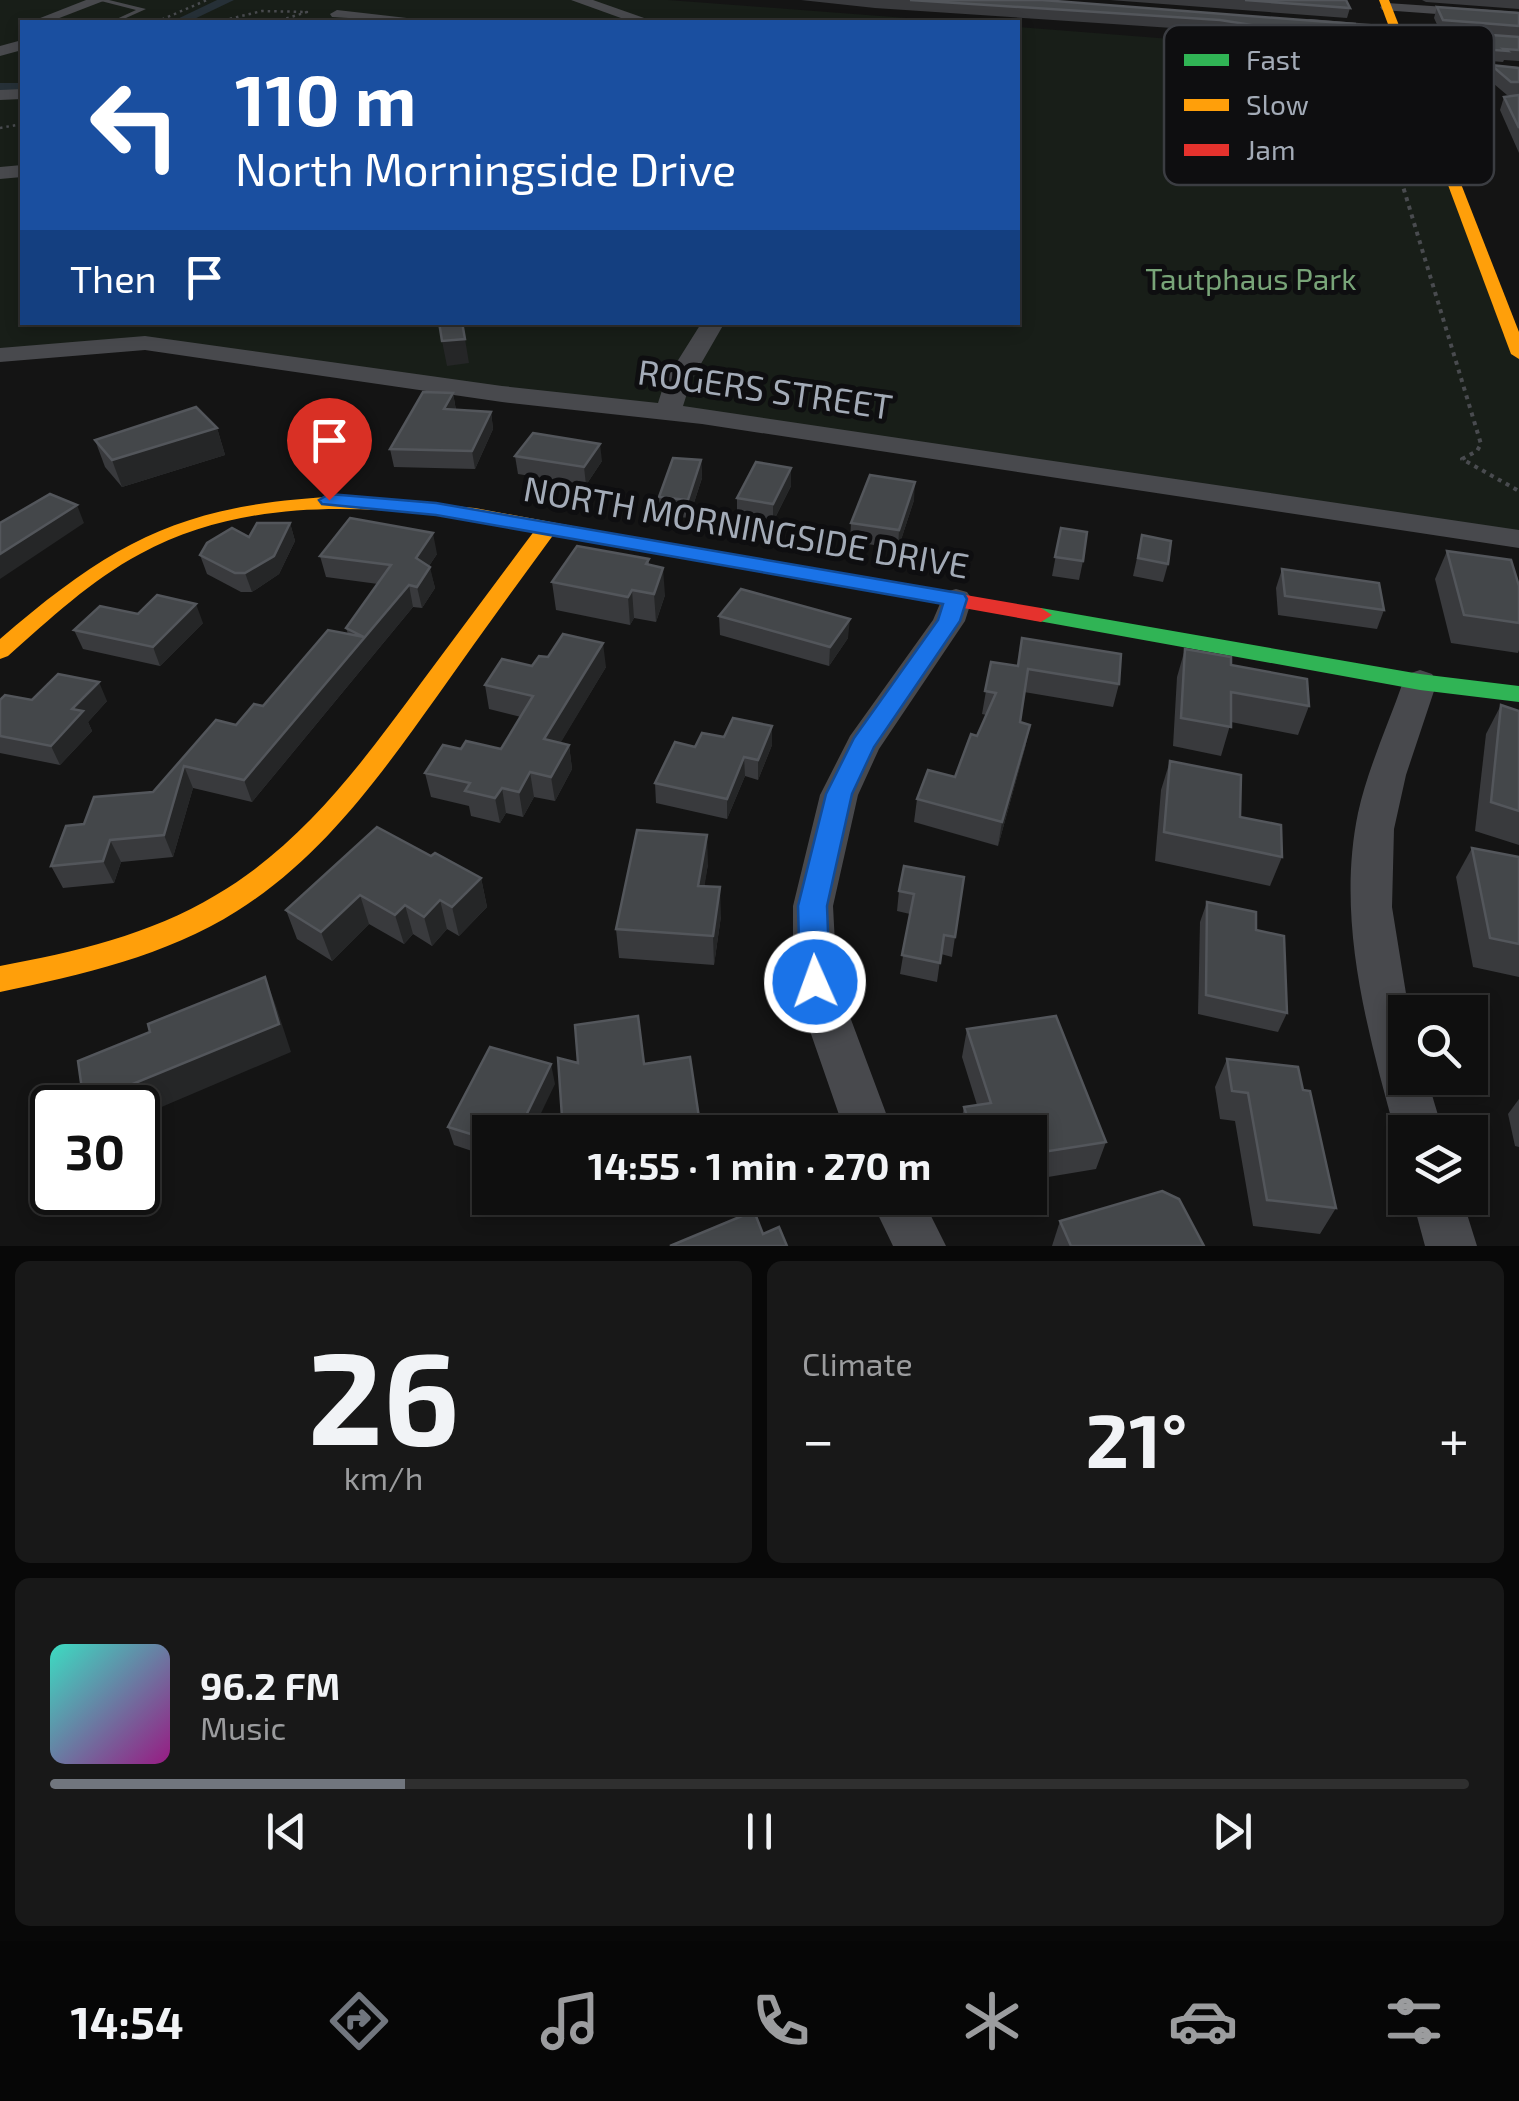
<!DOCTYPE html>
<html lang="en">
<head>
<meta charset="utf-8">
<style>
  :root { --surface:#0f0f0f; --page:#181818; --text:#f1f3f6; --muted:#9b9c9e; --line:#2f2f2f; --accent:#71767e }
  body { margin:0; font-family:"Exo 2",sans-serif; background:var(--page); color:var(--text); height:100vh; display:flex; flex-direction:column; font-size:38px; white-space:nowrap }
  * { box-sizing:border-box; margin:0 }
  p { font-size:32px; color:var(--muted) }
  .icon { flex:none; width:55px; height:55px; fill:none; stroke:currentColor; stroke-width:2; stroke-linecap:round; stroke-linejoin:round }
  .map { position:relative; height:1246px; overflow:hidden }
  .sheet { display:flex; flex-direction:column; gap:15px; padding:15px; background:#080808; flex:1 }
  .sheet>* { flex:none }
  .top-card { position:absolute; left:20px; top:20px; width:1000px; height:305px; border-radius:0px; box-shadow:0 5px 15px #0003,0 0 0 2px var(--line); background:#1a4fa0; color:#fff; overflow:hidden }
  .tools { position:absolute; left:1388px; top:995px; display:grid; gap:20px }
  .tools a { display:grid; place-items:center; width:100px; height:100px; border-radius:0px; background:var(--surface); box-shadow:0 5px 15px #0003,0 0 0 2px var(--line); font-size:50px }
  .speed { position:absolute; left:30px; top:1085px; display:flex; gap:20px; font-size:50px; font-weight:700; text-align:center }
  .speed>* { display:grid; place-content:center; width:130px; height:130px; border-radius:50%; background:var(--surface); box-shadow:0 5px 15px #0003,0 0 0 2px var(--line); line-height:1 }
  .speed .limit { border:5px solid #111; border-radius:15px; background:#fff; color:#111 }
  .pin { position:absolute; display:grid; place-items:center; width:85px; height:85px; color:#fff; margin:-102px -42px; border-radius:50% 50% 50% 0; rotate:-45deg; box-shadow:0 0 10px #0007 }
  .pin .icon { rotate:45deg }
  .me { position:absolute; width:110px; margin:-55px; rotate:358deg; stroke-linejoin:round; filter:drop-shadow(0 0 8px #0008) }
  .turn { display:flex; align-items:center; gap:35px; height:210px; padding:0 50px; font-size:45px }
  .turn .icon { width:130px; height:130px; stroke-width:2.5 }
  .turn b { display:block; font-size:70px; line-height:85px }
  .then { display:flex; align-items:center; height:95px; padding:0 50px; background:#0003; gap:20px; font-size:38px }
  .big { font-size:75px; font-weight:700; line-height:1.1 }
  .sheet .card { flex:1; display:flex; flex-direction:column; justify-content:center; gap:15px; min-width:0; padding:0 35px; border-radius:15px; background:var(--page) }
  .sheet .dial { align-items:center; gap:0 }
  .dial b { font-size:130px; line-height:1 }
  .song { display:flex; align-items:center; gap:30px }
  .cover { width:120px; height:120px; border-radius:15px; background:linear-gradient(135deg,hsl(170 70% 55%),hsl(310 70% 35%)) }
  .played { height:10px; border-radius:5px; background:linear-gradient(90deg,var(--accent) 25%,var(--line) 25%) }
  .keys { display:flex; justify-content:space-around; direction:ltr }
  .heat { display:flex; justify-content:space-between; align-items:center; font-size:55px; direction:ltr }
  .sheet .tiles { flex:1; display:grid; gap:15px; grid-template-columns:1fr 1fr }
  .card:last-child { grid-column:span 2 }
  .trip { position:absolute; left:472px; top:1115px; width:575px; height:100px; border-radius:0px; background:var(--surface); box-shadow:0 5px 15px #0003,0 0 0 2px var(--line); font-weight:700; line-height:100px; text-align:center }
  .dock { display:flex; height:160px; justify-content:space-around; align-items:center; background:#060606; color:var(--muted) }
  .dock .icon { width:70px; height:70px }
  .dock .active { color:var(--accent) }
  .dock b { font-size:45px; color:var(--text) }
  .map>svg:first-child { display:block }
</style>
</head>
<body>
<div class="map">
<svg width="1519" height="1246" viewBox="0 0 1519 1246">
  <rect width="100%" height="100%" fill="#141414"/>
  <!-- green -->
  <polygon fill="#181e18" points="0,0 668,0 959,22 22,22 22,322 1018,322 1018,27 1248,45 1249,64 1414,77 1519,354 1519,539 145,343 0,355"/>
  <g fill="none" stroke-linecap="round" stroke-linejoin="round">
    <!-- canal -->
    <g fill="#263037" fill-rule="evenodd">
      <polygon points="217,0 234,0 188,22 171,22"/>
      <polygon points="0,83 22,83 22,91 0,93"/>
    </g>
    <!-- path-far1 -->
    <g stroke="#494b4f" stroke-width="2.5" stroke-dasharray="2.5 4" stroke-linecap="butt">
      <polyline points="156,22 207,0"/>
      <polyline points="217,22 262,11 307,12 275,22"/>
      <polyline points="0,128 22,124"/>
      <polyline points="1388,139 1372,86 1391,83"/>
    </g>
    <!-- path -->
    <polyline stroke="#494b4f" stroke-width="4" stroke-dasharray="4 5" stroke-linecap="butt" points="1388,137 1481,444 1477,451 1462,459 1519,491"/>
    <!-- lane -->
    <g fill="#48494d" fill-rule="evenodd">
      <polygon points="97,0 109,0 146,9 117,22 110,22 136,10"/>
      <polygon points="1397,32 1465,37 1468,39 1465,41 1395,35"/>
    </g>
    <!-- street -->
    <g fill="#48494d" fill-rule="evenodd">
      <polygon points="86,0 106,0 49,22 30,22"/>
      <polygon points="571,0 593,0 647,19 646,22 632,22"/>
      <polygon points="1387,3 1519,12 1519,20 1382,10 1380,7"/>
      <polygon points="337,10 407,18 414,22 332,17 330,14"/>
      <polygon points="1310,19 1396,26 1403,30 1396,34 1305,26 1305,20"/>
      <polygon points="22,40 22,50 0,56 0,46"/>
      <polygon points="1408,58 1519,67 1519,77 1402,66 1402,60"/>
      <polygon points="22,89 22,99 0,100 0,90"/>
      <polygon points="22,165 22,177 0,179 0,167"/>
      <polygon points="702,322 725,322 691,381 683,406 1519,530 1519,548 702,424 502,402 145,350 0,362 0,348 145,336 502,386 658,403 665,381"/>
      <polygon points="956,589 967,592 972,599 965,621 879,749 858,795 833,906 837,982 893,1132 845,1132 793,982 793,906 820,795 850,736 933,620 945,592"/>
      <path d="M1420 670 1432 674 1437 682 1406 775 1394 829 1392 907 1409 1012H1405V1078H1427L1443 1132H1405V1149L1395 1132C1367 1029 1336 920 1358 813 1368 768 1388 725 1403 682L1408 674Z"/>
      <polygon points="870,1198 922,1198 946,1246 893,1246"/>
      <polygon points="1412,1198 1462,1198 1477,1246 1425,1246"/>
    </g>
    <!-- fast -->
    <polygon fill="#30b455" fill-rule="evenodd" points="1041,608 1420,674 1519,686 1519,702 1420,690 1033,620 1030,615 1033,610"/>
    <!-- slow -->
    <g fill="#ff9f0a" fill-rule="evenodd">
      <polygon points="1379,0 1389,0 1519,332 1519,359 1511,354"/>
      <path d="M343 496 475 508 669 544 679 550 669 556 554 534C515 587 476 641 438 695 380 776 322 858 237 911 166 956 81 975 0 992V966C74 952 150 935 216 895 303 844 362 763 421 683 459 632 497 581 535 530 405 508 262 488 140 554 91 580 50 619 8 656L0 659V639C118 537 186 504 343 496Z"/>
    </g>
    <!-- jam -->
    <polygon fill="#e5322d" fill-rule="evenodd" points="669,544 1041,608 1052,615 1041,622 662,554 659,550 662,546"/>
  </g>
  <!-- wall -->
  <g fill="#393a3d">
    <polygon points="801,0 1042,0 1355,24 1362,58 1359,69 1316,66 1315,59 1276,56 1275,40 1217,31 875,8"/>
    <polygon points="1110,0 1346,0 1350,8 1347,18"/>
    <polygon points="1422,0 1519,0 1519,9 1426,2"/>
    <polygon points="1437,7 1519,13 1519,61 1504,60 1503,62 1465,59 1447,43 1450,32 1440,31 1434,18"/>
    <polygon points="1491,65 1519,68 1519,153 1500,110 1504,97 1517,95 1507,95 1487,78"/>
    <polygon points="453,393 456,410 491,412 493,429 475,469 394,467 390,449"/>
    <polygon points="217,428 225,455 122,487 105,467 95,440"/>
    <polygon points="515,456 602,461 586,485 518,474"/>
    <polygon points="701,460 702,478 689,518 660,515 659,497"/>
    <polygon points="791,468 791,486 773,522 737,516 737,498"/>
    <polygon points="914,500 898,549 850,541 851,523"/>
    <polygon points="290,523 295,541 279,574 252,592 241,592 207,574 200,555"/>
    <polygon points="1061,528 1083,561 1079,580 1052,576"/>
    <polygon points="1142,535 1168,564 1163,582 1133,576"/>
    <polygon points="1447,551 1519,586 1519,650 1518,653 1451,643 1435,579"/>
    <polygon points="437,554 429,566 435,588 422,608 413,607 252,802 193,788 173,857 121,862 114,883 63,888 51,866 84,824 153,792 236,725 263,706 348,634 346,628 378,584 326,577 320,556"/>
    <polygon points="649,559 649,565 665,595 656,622 634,618 630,625 556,610 552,582"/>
    <polygon points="1282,569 1384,610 1377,629 1278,615 1276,588"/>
    <polygon points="138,614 203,623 160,666 83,649 74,630"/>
    <polygon points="719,616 848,638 829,666 720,635"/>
    <polygon points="1185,649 1231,665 1309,706 1298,735 1231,722 1221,756 1173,746 1177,677"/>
    <polygon points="991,662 1119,684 1113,707 1024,692 1020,722 1030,725 1025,748 998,846 914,822 917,799 955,777 977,736 986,715 982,714"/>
    <polygon points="532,666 606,667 560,743 569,745 572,769 555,801 534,797 523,817 506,813 500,823 471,816 469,806 431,797 425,773 461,749 501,749 521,717 489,709 485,685"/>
    <polygon points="0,700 32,700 107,701 88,722 92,731 60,765 0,753"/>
    <polygon points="1501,705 1519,711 1519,845 1475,831 1486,734"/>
    <polygon points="772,745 758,780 745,776 727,819 656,803 655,783 695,747"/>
    <polygon points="1170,761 1240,817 1282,857 1270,886 1155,861 1161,790"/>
    <polygon points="1472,848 1519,857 1519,977 1473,967 1456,877"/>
    <polygon points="431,856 481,878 487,907 459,936 447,929 432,946 413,934 404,944 369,924 332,961 297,939 286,910"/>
    <polygon points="708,864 704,886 721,916 714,965 619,958 616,929"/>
    <polygon points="964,877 952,957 941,954 937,982 900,974 910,914 897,911 899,891"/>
    <polygon points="1207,902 1256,930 1287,1013 1278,1032 1198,1014 1200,922"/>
    <polygon points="967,1029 1106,1142 1096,1169 1030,1180 1030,1132 959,1132 964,1107 977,1105 962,1057"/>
    <polygon points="1227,1059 1303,1090 1336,1208 1320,1234 1253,1226 1235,1121 1220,1119 1215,1087"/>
    <polygon points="555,1084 490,1132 490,1157 454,1145 448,1127"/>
    <polygon points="1519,1099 1519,1147 1515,1146 1508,1114"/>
    <polygon points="1060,1221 1204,1246 1052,1246"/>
  </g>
  <!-- shaded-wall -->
  <g fill="#252627">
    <polygon points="465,339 469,363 447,366 442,341"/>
    <polygon points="453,393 456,411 444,409"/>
    <polygon points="491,412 493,429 475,469 472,451"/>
    <polygon points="217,428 225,455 122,487 112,460"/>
    <polygon points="600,444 602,461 586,485 584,467"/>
    <polygon points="701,460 702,478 689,518 688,500"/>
    <polygon points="791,468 791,486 773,522 773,504"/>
    <polygon points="915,482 914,500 898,549 899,530"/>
    <polygon points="77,505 84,523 0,579 0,554"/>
    <polygon points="290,523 295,541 279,574 252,592 245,573"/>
    <polygon points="433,533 437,554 420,579 416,558"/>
    <polygon points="430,567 435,588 422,608 417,587"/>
    <polygon points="663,568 665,595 656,622 654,594"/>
    <polygon points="409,585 413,607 252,802 244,780"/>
    <polygon points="632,590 634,618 630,625 628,597"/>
    <polygon points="196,604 203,623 160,666 153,647"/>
    <polygon points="850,619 848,638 829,666 830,647"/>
    <polygon points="603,643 606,667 548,764 544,739"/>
    <polygon points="99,682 107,701 88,722 92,731 60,765 51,746 72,709"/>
    <polygon points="1030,725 1025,748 998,846 1002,822"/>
    <polygon points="772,726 772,745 758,780 758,760"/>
    <polygon points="569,745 572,769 555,801 551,777"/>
    <polygon points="744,757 745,776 727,819 727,799"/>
    <polygon points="184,766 193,788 173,857 164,835"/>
    <polygon points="530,772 534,797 523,817 519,792"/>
    <polygon points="502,788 506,813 500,823 495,798"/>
    <polygon points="707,835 708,864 700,915 698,886"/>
    <polygon points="110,840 121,862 114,883 103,861"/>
    <polygon points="481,878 487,907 459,936 452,907"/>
    <polygon points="720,887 721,916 714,965 713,936"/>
    <polygon points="360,895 369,924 332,961 321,932"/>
    <polygon points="440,900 447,929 432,946 424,917"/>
    <polygon points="405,905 413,934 404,944 395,915"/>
    <polygon points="265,977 276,1006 291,1052 138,1117 138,1108 86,1108 84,1104"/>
    <polygon points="551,1064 555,1084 532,1132 518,1132"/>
  </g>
  <!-- building -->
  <g fill="#44474a" stroke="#53565b" stroke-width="2.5">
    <polygon points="910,0 1042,0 1355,24 1362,58 1319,55 1318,48 1279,45 1277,29 1220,20"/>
    <polygon points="1245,0 1346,0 1350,8"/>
    <polygon points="1437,7 1519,13 1519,26 1443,20"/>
    <polygon points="1450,32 1519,37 1519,50 1504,49 1507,51 1469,48"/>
    <polygon points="1491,65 1519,68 1519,82 1511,82"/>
    <polygon points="1519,95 1519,128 1504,97"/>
    <polygon points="439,322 462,322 465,339 442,341"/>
    <polygon points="423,392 453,393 444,409 491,412 472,451 390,449"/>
    <polygon points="196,407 217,428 112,460 95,440"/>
    <polygon points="533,433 600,444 584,467 515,456"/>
    <polygon points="673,458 701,460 688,500 659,497"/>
    <polygon points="756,462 791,468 773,504 737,498"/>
    <polygon points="870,475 915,482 899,530 851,523"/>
    <polygon points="50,494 77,505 0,554 0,523"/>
    <polygon points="350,518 433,533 416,558 430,567 417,587 409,585 244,780 184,766 164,835 110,840 103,861 51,866 66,826 84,824 94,797 153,792 216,720 236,725 254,704 263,706 328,630 364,637 346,628 391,565 320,556"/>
    <polygon points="257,523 290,523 274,556 245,573 235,573 200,555 207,543 232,528 249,537"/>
    <polygon points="1061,528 1087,532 1083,561 1055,557"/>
    <polygon points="1142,535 1171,541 1168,564 1138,558"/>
    <polygon points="577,546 649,559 646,564 663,568 654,594 632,590 628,597 552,582"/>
    <polygon points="1447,551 1511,560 1519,586 1519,623 1464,615"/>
    <polygon points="1282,569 1379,583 1384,610 1285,596"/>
    <polygon points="741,589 850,619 830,647 719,616"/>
    <polygon points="157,595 196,604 153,647 74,630 100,606 138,614"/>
    <polygon points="563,634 603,643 544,739 569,745 551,777 530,772 519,792 502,788 495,798 465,791 470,783 425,773 443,745 461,749 466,741 501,749 533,696 485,685 502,659 532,666 539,656 548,657"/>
    <polygon points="1022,638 1121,654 1119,684 1028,669 1020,722 1030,725 1002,822 917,799 928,770 955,777 971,734 977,736 996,693 985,691 991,662 1018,666"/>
    <polygon points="1185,649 1231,657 1231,665 1307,679 1309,706 1231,692 1231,727 1181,718"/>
    <polygon points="58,674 99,682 72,709 83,711 51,746 0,736 0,700 5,695 32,700"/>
    <polygon points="1501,705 1519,711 1519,811 1491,802"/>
    <polygon points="733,718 772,726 758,760 744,757 727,799 655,783 675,742 695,747 702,733 724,737"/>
    <polygon points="1170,761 1241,775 1240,817 1281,825 1282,857 1164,832"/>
    <polygon points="377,827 431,856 435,853 481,878 452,907 440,900 424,917 405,905 395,915 360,895 321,932 286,910"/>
    <polygon points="637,830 707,835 698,886 720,887 713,936 616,929"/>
    <polygon points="1472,848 1519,857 1519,944 1490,938"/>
    <polygon points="904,866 964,877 955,937 944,935 940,963 902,955 914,894 899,891"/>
    <polygon points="1207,902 1256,912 1256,930 1284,936 1287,1013 1206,995"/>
    <polygon points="265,977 279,1024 84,1104 78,1061 150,1032 148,1024"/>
    <polygon points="638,1016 644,1064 690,1057 701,1131 691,1132 563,1132 558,1058 578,1063 575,1025"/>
    <polygon points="1056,1016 1106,1142 1030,1154 1030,1132 972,1132 964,1107 991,1103 967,1029"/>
    <polygon points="490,1047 551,1064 518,1132 490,1132 490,1140 448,1127"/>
    <polygon points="1227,1059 1298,1067 1303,1090 1310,1091 1336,1208 1267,1200 1248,1093 1232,1091"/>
    <polygon points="1162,1191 1179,1199 1204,1246 1071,1246 1060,1221"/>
    <polygon points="754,1211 763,1234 779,1227 787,1246 670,1246"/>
  </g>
  <!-- route -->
  <polygon fill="#1a73e8" stroke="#114b97" stroke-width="2.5" points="329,494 436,503 964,594 967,599 960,621 874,747 852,794 827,906 830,982 826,991 815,995 805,991 800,982 798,906 826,794 854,738 938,620 943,604 436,515 322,504 319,500"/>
  <g text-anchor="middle" stroke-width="10" stroke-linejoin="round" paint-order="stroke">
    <!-- far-park labels -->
    <g font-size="30" fill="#78a478" stroke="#0e0e10">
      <text x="1251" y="290">Tautphaus Park</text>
    </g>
    <!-- street labels -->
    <g font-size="35" fill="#a3abb7" stroke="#0e0e10">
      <text transform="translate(765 390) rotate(8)" y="12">ROGERS STREET</text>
      <text transform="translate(746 528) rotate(10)" y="12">NORTH MORNINGSIDE DRIVE</text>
    </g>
  </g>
  <!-- legend -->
  <rect x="1164" y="25" width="330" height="160" rx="15" fill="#0e0e10" stroke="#3b3d42" stroke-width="2.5"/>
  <rect x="1184" y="54" width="45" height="12" fill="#30b455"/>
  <rect x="1184" y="99" width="45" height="12" fill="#ff9f0a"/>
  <rect x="1184" y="144" width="45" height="12" fill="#e5322d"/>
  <g font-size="28" fill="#a3abb7">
    <text x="1246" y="70">Fast</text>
    <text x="1246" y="115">Slow</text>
    <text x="1246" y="160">Jam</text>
  </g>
</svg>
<div class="tools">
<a><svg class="icon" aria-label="search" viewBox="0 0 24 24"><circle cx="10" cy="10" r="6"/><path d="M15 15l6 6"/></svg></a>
<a><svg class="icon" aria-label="layers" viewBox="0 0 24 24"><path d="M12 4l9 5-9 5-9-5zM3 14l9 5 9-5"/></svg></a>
</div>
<div class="speed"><div class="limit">30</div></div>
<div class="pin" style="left:329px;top:500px;background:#d93025"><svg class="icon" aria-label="arrive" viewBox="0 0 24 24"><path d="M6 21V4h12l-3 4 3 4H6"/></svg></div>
<svg class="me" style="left:815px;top:982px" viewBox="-20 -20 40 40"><circle r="17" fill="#1a73e8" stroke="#fff" stroke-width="3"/><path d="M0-11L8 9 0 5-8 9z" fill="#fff"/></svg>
<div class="trip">14:55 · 1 min · 270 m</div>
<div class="top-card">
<div class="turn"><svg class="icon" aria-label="left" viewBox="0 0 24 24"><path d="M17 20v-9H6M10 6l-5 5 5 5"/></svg><div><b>110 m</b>North Morningside Drive</div></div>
<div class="then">Then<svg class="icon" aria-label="arrive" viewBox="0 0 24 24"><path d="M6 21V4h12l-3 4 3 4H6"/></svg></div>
</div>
</div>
<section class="sheet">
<div class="tiles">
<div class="card dial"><b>26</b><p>km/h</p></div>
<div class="card"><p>Climate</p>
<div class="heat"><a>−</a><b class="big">21°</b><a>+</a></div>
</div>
<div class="card">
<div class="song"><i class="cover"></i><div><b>96.2 FM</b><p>Music</p></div></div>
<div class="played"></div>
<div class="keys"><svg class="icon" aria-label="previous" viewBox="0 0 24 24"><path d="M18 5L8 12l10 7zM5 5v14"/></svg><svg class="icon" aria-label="pause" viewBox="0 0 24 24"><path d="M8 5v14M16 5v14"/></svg><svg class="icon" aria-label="next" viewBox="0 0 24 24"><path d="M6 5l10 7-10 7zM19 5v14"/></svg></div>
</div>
</div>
</section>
<nav class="dock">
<b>14:54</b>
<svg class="icon active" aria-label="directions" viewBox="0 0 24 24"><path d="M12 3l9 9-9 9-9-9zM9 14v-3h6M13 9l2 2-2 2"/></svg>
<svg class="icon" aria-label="music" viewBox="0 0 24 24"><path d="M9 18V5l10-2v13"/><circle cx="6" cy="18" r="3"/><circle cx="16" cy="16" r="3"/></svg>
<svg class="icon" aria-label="phone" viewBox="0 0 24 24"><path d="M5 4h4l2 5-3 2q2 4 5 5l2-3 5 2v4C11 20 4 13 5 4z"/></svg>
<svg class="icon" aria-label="climate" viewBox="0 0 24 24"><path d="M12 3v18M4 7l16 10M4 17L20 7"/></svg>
<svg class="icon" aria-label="car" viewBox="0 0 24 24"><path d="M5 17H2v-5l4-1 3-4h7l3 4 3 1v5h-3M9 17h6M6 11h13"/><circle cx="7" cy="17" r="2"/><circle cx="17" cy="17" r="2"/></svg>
<svg class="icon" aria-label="filters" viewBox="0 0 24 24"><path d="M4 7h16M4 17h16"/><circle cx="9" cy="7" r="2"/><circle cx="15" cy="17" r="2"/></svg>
</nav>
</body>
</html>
